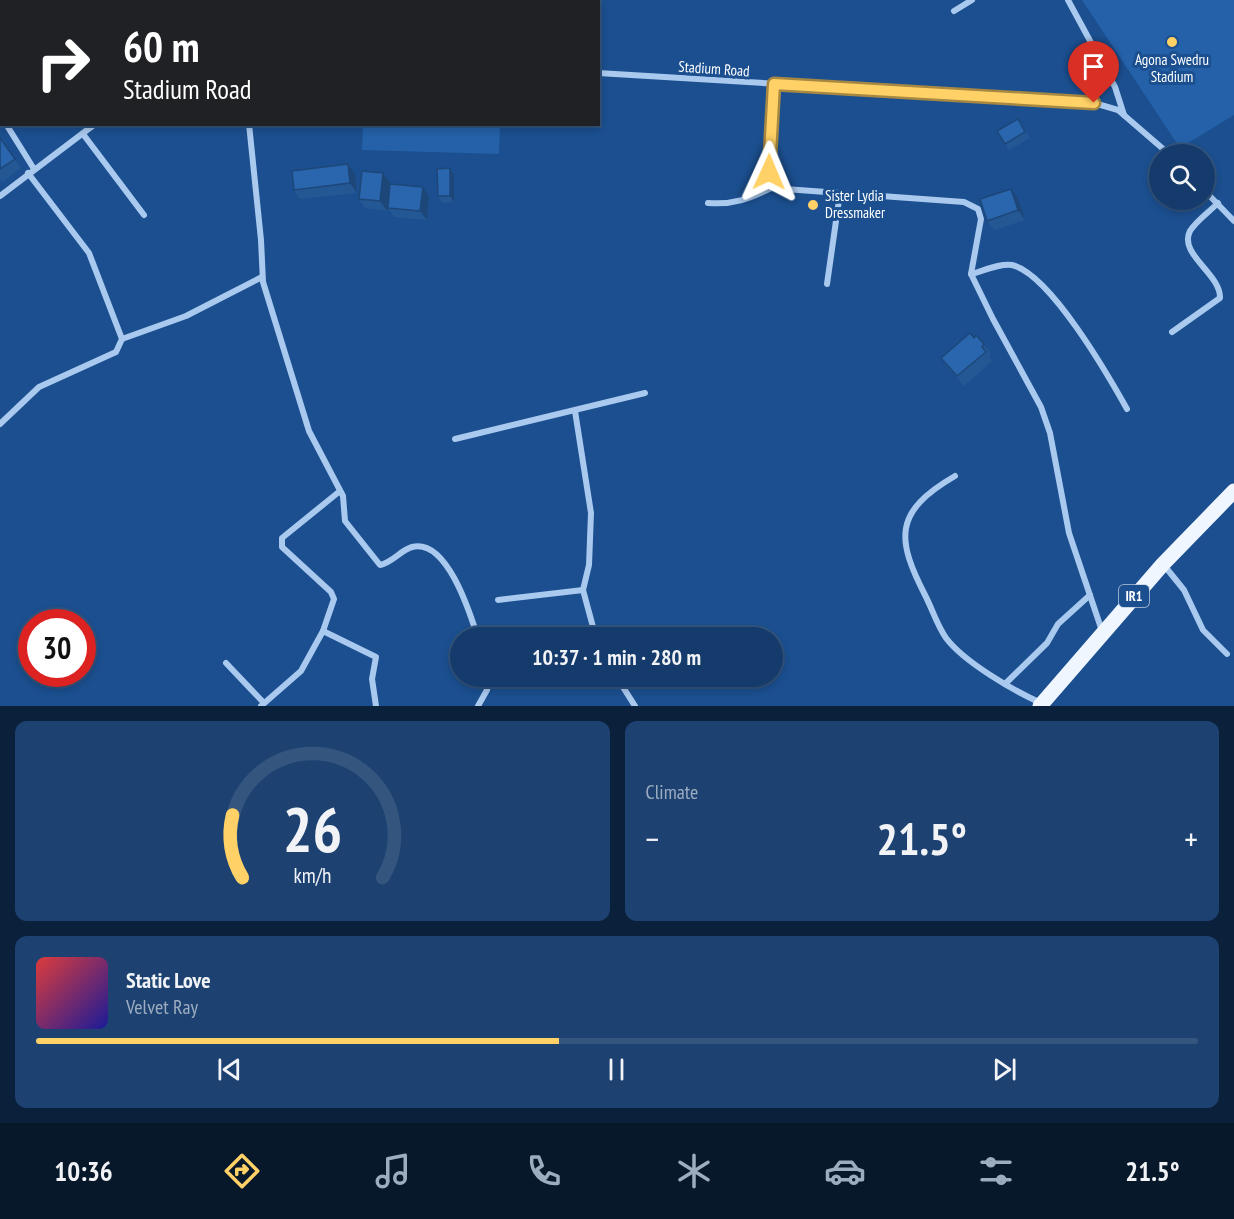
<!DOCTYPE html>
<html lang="en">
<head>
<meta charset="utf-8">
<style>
  :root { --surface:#143b6b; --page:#1d4271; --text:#f1f3f6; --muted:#9dadc1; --line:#33557e; --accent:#ffd166 }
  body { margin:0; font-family:"PT Sans Narrow",sans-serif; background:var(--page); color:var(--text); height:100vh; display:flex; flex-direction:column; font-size:22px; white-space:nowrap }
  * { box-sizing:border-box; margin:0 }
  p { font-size:20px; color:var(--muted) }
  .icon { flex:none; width:33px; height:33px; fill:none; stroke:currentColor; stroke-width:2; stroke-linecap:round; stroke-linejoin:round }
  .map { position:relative; height:706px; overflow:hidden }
  .side { display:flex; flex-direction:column; gap:15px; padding:15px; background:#0b203b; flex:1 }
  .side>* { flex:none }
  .guide { position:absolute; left:0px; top:0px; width:600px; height:126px; box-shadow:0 3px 9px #0003,0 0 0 2px var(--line); background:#202124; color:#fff; overflow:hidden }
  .tools { position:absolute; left:1149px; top:144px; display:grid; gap:12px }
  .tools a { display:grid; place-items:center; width:66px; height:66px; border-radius:50%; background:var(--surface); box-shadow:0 3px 9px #0003,0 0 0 2px var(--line); font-size:30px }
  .speed { position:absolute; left:18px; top:609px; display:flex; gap:12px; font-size:30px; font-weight:700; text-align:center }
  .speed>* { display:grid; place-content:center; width:78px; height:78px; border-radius:50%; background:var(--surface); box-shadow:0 3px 9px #0003,0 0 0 2px var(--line); line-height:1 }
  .speed .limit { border:9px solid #d22; background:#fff; color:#111 }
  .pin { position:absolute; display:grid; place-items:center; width:51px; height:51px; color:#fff; margin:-62px -26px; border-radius:50% 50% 50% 0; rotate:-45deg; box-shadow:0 0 6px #0007 }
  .pin .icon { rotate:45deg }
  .me { position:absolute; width:66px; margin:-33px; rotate:1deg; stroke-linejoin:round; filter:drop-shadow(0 0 4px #0008) }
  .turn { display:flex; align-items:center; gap:21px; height:126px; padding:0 24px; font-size:27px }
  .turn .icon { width:78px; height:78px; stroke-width:2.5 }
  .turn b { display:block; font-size:42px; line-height:51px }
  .big { font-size:45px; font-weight:700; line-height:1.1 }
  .side .card { flex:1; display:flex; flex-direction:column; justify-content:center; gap:9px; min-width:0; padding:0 21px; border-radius:12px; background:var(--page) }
  .side .dial { align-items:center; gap:0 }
  .dial svg { height:156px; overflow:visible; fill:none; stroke:var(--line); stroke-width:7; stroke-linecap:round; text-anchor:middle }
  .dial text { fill:var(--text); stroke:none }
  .song { display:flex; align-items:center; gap:18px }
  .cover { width:72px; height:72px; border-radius:9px; background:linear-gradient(135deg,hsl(0 70% 55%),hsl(240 70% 35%)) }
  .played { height:6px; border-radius:3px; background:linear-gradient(90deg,var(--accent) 45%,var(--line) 45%) }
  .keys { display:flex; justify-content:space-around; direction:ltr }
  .heat { display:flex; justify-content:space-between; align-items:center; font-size:33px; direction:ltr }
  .side .tiles { flex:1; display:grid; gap:15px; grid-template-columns:1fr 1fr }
  .card:last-child { grid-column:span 2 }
  .trip { position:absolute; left:450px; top:627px; width:333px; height:60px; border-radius:30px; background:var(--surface); box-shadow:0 3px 9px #0003,0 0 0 2px var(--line); font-weight:700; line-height:60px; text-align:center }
  .tab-bar { display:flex; height:96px; justify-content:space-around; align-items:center; background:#08182b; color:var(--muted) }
  .tab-bar .icon { width:42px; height:42px }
  .tab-bar .active { color:var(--accent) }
  .tab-bar b { font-size:27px; color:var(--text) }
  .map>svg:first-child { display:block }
</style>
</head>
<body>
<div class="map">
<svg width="1234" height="706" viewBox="0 0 1234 706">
  <rect width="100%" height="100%" fill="#1b4f8f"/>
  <!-- grass -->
  <g fill="#2461a8">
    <polygon points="1082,0 1234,0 1234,115 1180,148"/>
    <polygon points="363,125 500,125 499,154 362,150"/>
  </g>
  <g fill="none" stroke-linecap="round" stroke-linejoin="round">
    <!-- minor -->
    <g stroke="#a9c9ee" stroke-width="6">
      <polyline points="19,0 19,2"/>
      <polyline points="186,0 188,2"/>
      <polyline points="1068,0 1115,87 1124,115"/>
      <polyline points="954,11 972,0"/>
      <polyline points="0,72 2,74"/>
      <polyline points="598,73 1094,103 1118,110 1169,154"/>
      <polyline points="774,84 769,144 771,188 964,202 978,209 981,219 971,274 993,319 1041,407 1050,433 1069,533 1102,631"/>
      <polyline points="0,104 2,101"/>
      <polyline points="0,111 2,116"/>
      <polyline points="6,124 34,169"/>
      <path d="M249 124 261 240 263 282 309 431 343 496 345 521 380 565C393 562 401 550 412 547 447 538 470 613 478 638"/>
      <polyline points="83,134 144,215"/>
      <polyline points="1204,190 1234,221"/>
      <polyline points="0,196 95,124"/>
      <path d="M708 203C733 205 749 199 771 188"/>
      <path d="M971 274C983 271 1000 263 1012 265 1050 274 1108 375 1127 409"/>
      <polyline points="827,284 840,193"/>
      <path d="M1172 332 1220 298C1221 274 1178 254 1190 231 1196 221 1209 212 1218 203"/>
      <polyline points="122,339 186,316 262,277"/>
      <polyline points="575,411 591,513 589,565 583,590 596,638"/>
      <polyline points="0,424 39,387 116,352 122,339 89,253 28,173"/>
      <polyline points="455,439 645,393"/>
      <path d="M955 476C893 512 896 539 926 597 933 611 937 625 946 638 964 662 1014 691 1041 703"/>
      <polyline points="1163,564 1184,590 1203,630 1227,654"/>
      <polyline points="498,600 583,590"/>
      <polyline points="323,631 376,657 372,679 376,706"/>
      <polyline points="226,663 263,702"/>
      <polyline points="616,676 635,706"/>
      <polyline points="1005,684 1047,643 1058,624 1090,595"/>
      <polyline points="261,706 301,671 323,631 334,599 331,592 282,547 282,538 340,491"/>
      <polyline points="478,706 487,690 489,676"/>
    </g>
    <!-- primary -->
    <polyline stroke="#f0f6ff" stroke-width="15" points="1040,706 1163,564 1234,491"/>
  </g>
  <!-- wall -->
  <g fill="#245895">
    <polygon points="1022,126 1030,138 1009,150 1005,144"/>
    <polygon points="0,138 21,168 2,182 0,179"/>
    <polygon points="450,168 454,175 454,202 442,203 438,196"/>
    <polygon points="355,174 357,193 300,199 294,190"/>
    <polygon points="390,183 387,211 365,208 359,199"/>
    <polygon points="423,187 429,196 427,220 394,217 388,208"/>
    <polygon points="1011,189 1018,198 1025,220 994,230 987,221"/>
    <polygon points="984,344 991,354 989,356 992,361 964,386 948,367 941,358"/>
  </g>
  <!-- shaded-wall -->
  <g fill="#1d4779">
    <polygon points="348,164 355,174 357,193 350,183"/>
    <polygon points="450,168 454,175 454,202 450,196"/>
    <polygon points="383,173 390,183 387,211 380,201"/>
    <polygon points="423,187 429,196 427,220 420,211"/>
    <polygon points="1011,189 1018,198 1025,220 1018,210"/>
  </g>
  <!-- building -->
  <g fill="#2a66ad" stroke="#1d4779" stroke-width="1.5">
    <polygon points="1018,119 1025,132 1005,144 997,131"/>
    <polygon points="0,138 15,159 0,169"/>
    <polygon points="348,164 350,183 294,190 292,171"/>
    <polygon points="450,168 450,196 438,196 437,169"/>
    <polygon points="362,171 383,173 380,201 359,199"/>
    <polygon points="390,184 423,187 420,211 388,208"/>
    <polygon points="1011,189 1018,210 987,221 980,199"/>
    <polygon points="970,333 974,338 976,335 984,344 982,347 986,352 957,376 941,358"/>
  </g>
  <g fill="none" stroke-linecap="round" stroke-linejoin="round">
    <defs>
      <polyline id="route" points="769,172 774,84 1094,103"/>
    </defs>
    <!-- route casing -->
    <use href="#route" stroke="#a68842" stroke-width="15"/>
    <!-- route -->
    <use href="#route" stroke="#ffd166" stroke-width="10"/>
  </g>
  <!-- markers -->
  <g fill="#ffd166" stroke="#1b4f8f" stroke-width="2">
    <circle cx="1172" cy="42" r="6"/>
    <circle cx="813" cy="205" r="6"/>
  </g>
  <g text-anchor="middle" stroke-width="6" stroke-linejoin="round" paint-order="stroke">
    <!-- shield labels -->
    <rect fill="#1b4f8f" stroke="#bbcadd" stroke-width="1.5" x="1119" y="585" width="30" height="22" rx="4.5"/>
    <g font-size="14" font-weight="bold" fill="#fff">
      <text x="1134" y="601">IR1</text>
    </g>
    <!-- poi labels -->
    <g font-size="15" fill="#fff" stroke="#1b4f8f">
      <text x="1172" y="65">Agona Swedru<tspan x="1172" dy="17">Stadium</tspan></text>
      <text x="825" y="201" text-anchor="start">Sister Lydia<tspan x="825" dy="17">Dressmaker</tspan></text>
    </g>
    <!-- street labels -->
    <g font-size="15" fill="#fff" stroke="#1b4f8f">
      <text transform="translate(714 69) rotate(4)" y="5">Stadium Road</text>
    </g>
  </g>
</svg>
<div class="tools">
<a><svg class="icon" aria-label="search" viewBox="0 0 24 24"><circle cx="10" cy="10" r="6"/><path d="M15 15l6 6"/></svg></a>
</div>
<div class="speed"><div class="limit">30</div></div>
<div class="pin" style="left:1094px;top:103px;background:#d93025"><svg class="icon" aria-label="arrive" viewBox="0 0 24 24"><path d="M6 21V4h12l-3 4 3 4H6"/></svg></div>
<svg class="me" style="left:769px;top:172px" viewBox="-20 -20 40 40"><path d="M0-17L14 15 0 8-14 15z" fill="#ffd166" stroke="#fff" stroke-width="4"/></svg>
<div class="trip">10:37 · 1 min · 280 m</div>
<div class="guide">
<div class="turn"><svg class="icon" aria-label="right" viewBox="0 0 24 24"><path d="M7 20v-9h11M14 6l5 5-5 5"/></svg><div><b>60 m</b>Stadium Road</div></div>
</div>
</div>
<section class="side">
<div class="tiles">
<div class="card dial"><svg viewBox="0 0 100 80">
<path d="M14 69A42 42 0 1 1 86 69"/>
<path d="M14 69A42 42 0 0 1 9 37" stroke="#ffd166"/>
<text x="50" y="56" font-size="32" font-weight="700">26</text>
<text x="50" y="72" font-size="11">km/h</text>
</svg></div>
<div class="card"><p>Climate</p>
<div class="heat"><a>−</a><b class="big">21.5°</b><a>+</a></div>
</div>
<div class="card">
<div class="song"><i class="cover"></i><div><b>Static Love</b><p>Velvet Ray</p></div></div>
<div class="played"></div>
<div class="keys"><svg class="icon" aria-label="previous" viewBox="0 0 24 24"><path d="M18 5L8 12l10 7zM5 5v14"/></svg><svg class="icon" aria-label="pause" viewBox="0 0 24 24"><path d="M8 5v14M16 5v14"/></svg><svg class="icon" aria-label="next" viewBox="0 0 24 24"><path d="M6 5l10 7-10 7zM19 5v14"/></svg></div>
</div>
</div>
</section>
<nav class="tab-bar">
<b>10:36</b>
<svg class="icon active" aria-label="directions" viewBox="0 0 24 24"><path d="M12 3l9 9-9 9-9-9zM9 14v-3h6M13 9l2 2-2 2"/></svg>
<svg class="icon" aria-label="music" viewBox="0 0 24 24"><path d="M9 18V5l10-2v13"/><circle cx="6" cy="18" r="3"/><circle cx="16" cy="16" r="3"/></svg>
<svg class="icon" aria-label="phone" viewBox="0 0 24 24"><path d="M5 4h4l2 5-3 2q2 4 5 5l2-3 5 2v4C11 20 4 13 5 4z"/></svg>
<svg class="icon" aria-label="climate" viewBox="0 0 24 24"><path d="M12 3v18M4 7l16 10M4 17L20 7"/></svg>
<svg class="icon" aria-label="car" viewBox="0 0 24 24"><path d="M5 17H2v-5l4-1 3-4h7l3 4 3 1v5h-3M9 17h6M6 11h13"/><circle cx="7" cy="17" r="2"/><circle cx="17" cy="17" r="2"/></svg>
<svg class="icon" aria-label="filters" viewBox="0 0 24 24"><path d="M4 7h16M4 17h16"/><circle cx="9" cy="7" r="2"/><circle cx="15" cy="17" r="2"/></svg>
<b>21.5°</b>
</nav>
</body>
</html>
